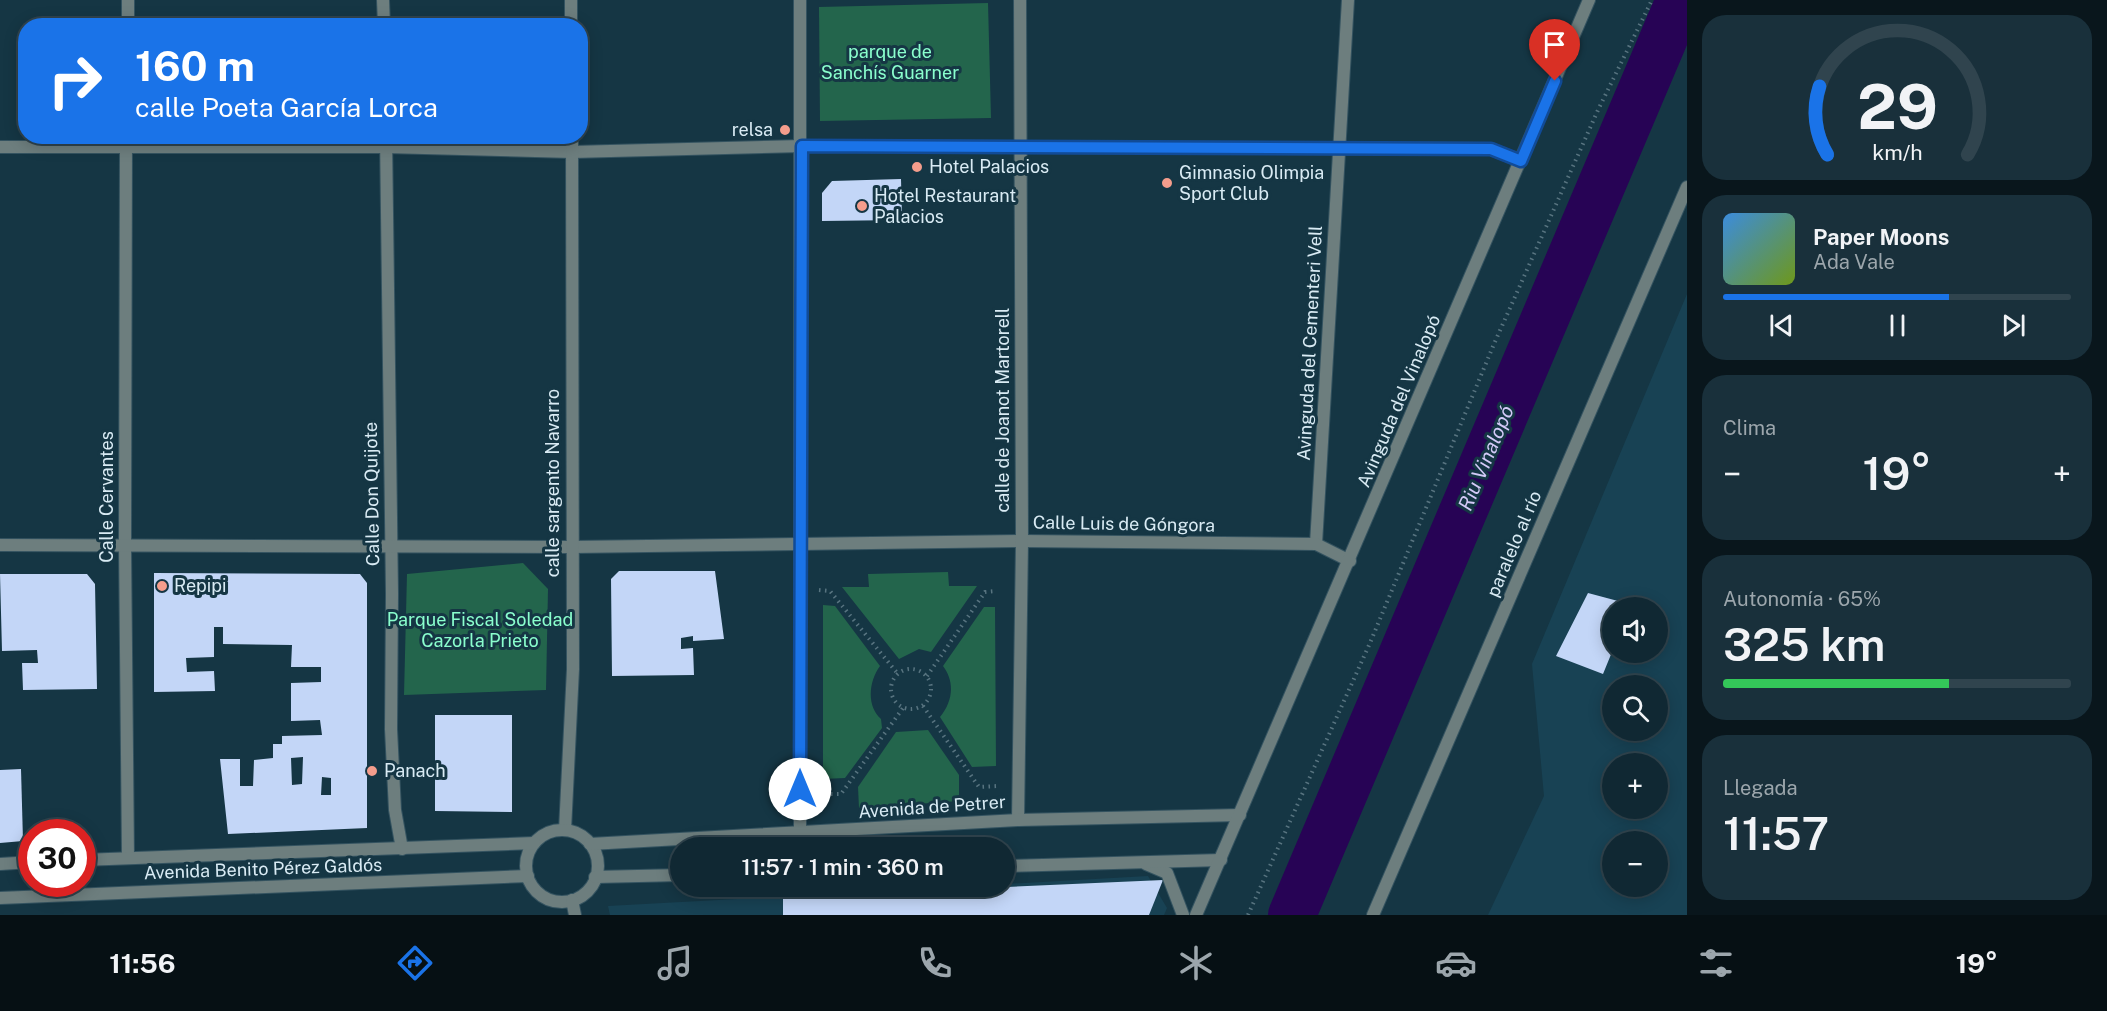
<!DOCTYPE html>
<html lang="es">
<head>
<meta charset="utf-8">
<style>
  :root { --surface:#102833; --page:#19303b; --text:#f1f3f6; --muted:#9ca6ac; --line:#30444e; --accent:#1a73e8 }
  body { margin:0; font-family:"Public Sans",sans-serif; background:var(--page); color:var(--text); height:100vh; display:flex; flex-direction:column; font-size:22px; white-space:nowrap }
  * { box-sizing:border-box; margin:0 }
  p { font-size:20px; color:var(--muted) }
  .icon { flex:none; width:33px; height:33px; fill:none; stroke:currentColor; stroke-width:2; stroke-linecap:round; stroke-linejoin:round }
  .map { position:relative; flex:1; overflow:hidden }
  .side { display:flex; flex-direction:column; gap:15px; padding:15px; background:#09161c; width:420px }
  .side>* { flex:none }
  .top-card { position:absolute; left:18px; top:18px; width:570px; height:126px; border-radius:24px; box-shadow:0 3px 15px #0003,0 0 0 2px var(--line); background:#1a73e8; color:#fff; overflow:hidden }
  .fabs { position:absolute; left:1602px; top:597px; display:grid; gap:12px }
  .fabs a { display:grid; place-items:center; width:66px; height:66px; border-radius:50%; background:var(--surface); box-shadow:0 3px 15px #0003,0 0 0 2px var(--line); font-size:30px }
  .speed { position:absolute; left:18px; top:819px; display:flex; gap:12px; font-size:30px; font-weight:700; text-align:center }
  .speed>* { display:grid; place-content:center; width:78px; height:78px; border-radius:50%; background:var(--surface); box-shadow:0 3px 15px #0003,0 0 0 2px var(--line); line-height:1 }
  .speed .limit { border:9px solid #d22; background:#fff; color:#111 }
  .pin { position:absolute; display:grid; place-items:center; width:51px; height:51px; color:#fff; margin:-62px -26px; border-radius:50% 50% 50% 0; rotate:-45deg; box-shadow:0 0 6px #0007 }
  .pin .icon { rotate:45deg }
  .me { position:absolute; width:66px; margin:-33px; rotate:0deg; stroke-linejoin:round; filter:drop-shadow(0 0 4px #0008) }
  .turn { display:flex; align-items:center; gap:21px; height:126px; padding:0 18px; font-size:27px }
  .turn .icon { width:78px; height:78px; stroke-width:2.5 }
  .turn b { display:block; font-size:42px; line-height:51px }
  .big { font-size:45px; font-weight:600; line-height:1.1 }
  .side .tile { flex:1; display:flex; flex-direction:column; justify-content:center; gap:9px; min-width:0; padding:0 21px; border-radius:24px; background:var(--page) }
  .side .dial { align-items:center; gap:0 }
  .dial svg { height:156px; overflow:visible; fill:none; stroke:var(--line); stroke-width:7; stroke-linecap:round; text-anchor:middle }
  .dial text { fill:var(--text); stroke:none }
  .song { display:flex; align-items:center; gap:18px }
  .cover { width:72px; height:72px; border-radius:9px; background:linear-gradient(135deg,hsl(210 70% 55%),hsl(80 70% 35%)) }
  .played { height:6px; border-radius:3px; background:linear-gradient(90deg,var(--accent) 65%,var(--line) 65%) }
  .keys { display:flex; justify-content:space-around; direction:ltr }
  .heat { display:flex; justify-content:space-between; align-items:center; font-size:33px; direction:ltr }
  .charge { height:9px; border-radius:4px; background:linear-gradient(90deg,#34c759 65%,var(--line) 0) }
  .trip { position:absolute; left:670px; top:837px; width:345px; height:60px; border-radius:30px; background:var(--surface); box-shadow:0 3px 15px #0003,0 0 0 2px var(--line); font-weight:600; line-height:60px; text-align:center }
  .tabs { display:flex; height:96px; justify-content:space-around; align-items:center; background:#061014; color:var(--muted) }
  .tabs .icon { width:42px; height:42px }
  .tabs .selected { color:var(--accent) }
  .tabs b { font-size:27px; color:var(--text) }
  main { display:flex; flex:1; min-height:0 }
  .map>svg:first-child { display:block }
</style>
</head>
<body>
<main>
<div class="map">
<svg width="1687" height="915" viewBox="0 0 1687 915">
  <rect width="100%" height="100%" fill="#153644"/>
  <!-- built -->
  <g fill="#184254" fill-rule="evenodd">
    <path d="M1687 294V915H1488L1544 796 1532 664ZM1612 608H1658V652H1612ZM1612 686H1658V730H1612ZM1612 764H1658V808H1612ZM1612 842H1658V886H1612Z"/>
    <polygon points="1148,876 1167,908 1164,915 610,915 608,906 956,887 1005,886 1005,884"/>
  </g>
  <!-- green -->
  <g fill="#23654c">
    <polygon points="988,3 991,118 820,121 819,7"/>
    <polygon points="523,563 548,589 546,690 404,695 407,574"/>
    <polygon points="948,572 949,586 977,586 931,652 919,649 899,659 842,587 869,587 868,574"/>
    <path d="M823 605 835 606 880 666C869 681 866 706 881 719L882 728 845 778 823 779Z"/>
    <path d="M984 607H995L996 766 972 767 940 717C953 701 955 682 943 666Z"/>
    <polygon points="928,730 959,775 959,801 859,808 858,787 896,732"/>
  </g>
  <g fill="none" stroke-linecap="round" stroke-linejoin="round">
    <!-- river -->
    <polyline stroke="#270355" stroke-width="48" points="1292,915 1680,0"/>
  </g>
  <!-- building -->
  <g fill="#c3d6f7" fill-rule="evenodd">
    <polygon points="901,179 902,220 822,221 822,193 832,181"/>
    <polygon points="619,571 715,571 724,639 693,641 693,636 681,638 681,649 693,648 694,675 612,676 611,579"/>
    <path d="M154 573 360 574 367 583V828L228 834 220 759H240V786H253L254 760 273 758V744H282V736L322 735 320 720 291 721V683L321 682V667H291L292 645 223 644V627H214V657L186 658 187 672 214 671 215 691 154 692ZM303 757 302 784 292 785 291 758ZM322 777 331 778V795H321Z"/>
    <polygon points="0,574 87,574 95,584 97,689 23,690 22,663 38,663 37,650 2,651"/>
    <polygon points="1588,593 1633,605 1632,608 1612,608 1612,652 1603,674 1556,656"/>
    <polygon points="435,715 512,715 512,812 435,811"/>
    <polygon points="21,769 23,841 0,843 0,770"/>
    <polygon points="1163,880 1149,915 783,915 783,897"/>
  </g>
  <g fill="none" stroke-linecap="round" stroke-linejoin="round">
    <defs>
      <g id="minor">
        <polyline points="383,0 384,26"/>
        <polyline points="128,26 128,0"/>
        <polyline points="126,136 125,545 128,858"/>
        <polyline points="386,136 392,594 391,729 395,810 402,849"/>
        <polyline points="0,147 386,147 572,152 802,146 1491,149 1521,161"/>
        <polyline points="1316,544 1348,0"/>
        <polyline points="0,545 571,547 1022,541 1316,544 1350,561"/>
        <polyline points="1018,820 1022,541 1020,0"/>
        <polyline points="800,834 800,0"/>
        <polyline points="1373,915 1687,187"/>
      </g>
      <g id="tertiary">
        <polyline points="571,0 571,26"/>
        <polyline points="565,830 573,669 572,136"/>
        <circle cx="562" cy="866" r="36"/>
        <polyline points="590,844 1018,820 1240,815"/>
        <polyline points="82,860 534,843"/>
        <polyline points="0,864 32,862"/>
        <polyline points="1146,864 1167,873 1183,915"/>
        <polyline points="1005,866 1221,860"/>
        <polyline points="595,877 681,875"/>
        <polyline points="0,898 528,876"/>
        <polyline points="572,900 575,915"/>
        <polyline points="1196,915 1589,0"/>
      </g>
    </defs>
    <!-- minor casing -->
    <use href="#minor" stroke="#345360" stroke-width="14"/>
    <!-- tertiary casing -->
    <use href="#tertiary" stroke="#345360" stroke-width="14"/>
    <!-- path -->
    <g stroke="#587480" stroke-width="4" stroke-dasharray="1.5 4.5" stroke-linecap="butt">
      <polyline points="819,590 830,591 898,674"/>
      <circle cx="911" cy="689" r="20"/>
      <polyline points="927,676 985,592 996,591"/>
      <polyline points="923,706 979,787 998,786"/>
      <polyline points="819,794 841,794 903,708"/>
      <polyline points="1248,915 1370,643 1494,344 1598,110 1652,0"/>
    </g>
    <!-- minor -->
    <use href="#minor" stroke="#6d7e7e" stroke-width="12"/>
    <!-- tertiary -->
    <use href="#tertiary" stroke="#6d7e7e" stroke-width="12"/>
  </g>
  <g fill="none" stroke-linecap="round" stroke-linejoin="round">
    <defs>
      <polyline id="route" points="800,789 802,146 1491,149 1521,161 1555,81"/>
    </defs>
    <!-- route casing -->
    <use href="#route" stroke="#114b97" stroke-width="15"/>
    <!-- route -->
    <use href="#route" stroke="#1a73e8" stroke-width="10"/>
  </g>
  <!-- markers -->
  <g fill="#f49d8c" stroke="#153644" stroke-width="2">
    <circle cx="785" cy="130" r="6"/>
    <circle cx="917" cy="167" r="6"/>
    <circle cx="1167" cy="183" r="6"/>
    <circle cx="862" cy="206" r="6"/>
    <circle cx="162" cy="586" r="6"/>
    <circle cx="372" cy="771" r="6"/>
  </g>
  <g text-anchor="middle" stroke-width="6" stroke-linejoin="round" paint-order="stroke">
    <!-- park labels -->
    <g font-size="18" fill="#8afecd" stroke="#153644">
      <text x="890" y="58">parque de<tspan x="890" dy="21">Sanchís Guarner</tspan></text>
      <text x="480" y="626">Parque Fiscal Soledad<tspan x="480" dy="21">Cazorla Prieto</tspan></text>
    </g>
    <!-- poi labels -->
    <g font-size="18" fill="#d9ebf4" stroke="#153644" text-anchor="start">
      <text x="773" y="136" text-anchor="end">relsa</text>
      <text x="929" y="173">Hotel Palacios</text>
      <text x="1179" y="179">Gimnasio Olimpia<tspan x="1179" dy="21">Sport Club</tspan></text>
      <text x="874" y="202">Hotel Restaurant<tspan x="874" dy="21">Palacios</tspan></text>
      <text x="174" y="592">Repipi</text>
      <text x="384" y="777">Panach</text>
    </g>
    <!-- street labels -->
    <g font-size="18" fill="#d9ebf4" stroke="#153644">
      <text transform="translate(1310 343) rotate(-87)" y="6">Avinguda del Cementeri Vell</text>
      <text transform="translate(1399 401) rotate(-67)" y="6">Avinguda del Vinalopó</text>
      <text transform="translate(1003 410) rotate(-90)" y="6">calle de Joanot Martorell</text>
      <text transform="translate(553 483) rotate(-90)" y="6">calle sargento Navarro</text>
      <text transform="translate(372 494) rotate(-91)" y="6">Calle Don Quijote</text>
      <text transform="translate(107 497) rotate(-90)" y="6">Calle Cervantes</text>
      <text transform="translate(1124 524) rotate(1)" y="6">Calle Luis de Góngora</text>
      <text transform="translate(1514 544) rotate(-67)" y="6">paralelo al río</text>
      <text transform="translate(932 807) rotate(-4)" y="6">Avenida de Petrer</text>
      <text transform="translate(263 869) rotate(-2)" y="6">Avenida Benito Pérez Galdós</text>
    </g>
    <!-- water labels -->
    <g font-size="20" font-style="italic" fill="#d3c9f7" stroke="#153644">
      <text transform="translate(1486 458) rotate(-67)" y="7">Riu Vinalopó</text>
    </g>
  </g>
</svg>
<div class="fabs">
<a><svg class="icon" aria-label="sound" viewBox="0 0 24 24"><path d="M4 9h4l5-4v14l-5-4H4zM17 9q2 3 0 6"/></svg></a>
<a><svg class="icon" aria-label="search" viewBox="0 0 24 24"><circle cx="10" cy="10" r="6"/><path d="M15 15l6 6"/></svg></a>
<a>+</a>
<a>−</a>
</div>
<div class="speed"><div class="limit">30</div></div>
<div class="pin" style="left:1555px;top:81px;background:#d93025"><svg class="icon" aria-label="arrive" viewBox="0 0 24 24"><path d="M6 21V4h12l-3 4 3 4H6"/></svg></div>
<svg class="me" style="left:800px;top:789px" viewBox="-20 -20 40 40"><circle r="19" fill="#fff"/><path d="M0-13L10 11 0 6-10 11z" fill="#1a73e8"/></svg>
<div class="trip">11:57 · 1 min · 360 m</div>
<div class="top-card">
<div class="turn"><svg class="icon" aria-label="right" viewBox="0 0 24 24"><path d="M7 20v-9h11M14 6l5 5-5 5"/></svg><div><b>160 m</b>calle Poeta García Lorca</div></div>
</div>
</div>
<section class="side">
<div class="tile dial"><svg viewBox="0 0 100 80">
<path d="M14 69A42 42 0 1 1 86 69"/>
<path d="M14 69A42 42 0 0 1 10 34" stroke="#1a73e8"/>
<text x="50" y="56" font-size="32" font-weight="700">29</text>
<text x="50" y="72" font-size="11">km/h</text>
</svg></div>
<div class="tile">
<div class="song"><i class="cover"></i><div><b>Paper Moons</b><p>Ada Vale</p></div></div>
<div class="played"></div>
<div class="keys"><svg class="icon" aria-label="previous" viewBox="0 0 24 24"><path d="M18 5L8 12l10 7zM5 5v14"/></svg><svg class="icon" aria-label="pause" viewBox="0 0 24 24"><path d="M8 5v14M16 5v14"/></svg><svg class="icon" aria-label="next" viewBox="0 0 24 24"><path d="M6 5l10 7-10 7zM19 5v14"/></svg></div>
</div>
<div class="tile"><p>Clima</p>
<div class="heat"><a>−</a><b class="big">19°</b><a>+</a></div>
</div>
<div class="tile"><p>Autonomía · 65%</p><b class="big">325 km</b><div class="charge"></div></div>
<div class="tile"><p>Llegada</p><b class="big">11:57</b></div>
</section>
</main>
<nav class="tabs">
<b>11:56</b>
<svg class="icon selected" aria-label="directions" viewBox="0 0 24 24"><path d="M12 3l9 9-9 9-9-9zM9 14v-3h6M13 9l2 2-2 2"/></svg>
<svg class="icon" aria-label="music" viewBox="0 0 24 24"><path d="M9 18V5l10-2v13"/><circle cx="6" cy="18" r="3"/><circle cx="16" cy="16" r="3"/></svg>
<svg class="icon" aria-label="phone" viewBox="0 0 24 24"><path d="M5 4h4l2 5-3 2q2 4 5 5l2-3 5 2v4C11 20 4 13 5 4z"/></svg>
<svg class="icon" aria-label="climate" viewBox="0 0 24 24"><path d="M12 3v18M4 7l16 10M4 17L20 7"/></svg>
<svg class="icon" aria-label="car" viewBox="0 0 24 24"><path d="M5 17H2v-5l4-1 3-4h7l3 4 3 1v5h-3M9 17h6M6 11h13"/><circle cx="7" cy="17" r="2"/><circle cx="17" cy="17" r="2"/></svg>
<svg class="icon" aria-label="filters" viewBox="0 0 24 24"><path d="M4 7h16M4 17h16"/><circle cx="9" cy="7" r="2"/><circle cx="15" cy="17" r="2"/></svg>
<b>19°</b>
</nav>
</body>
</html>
